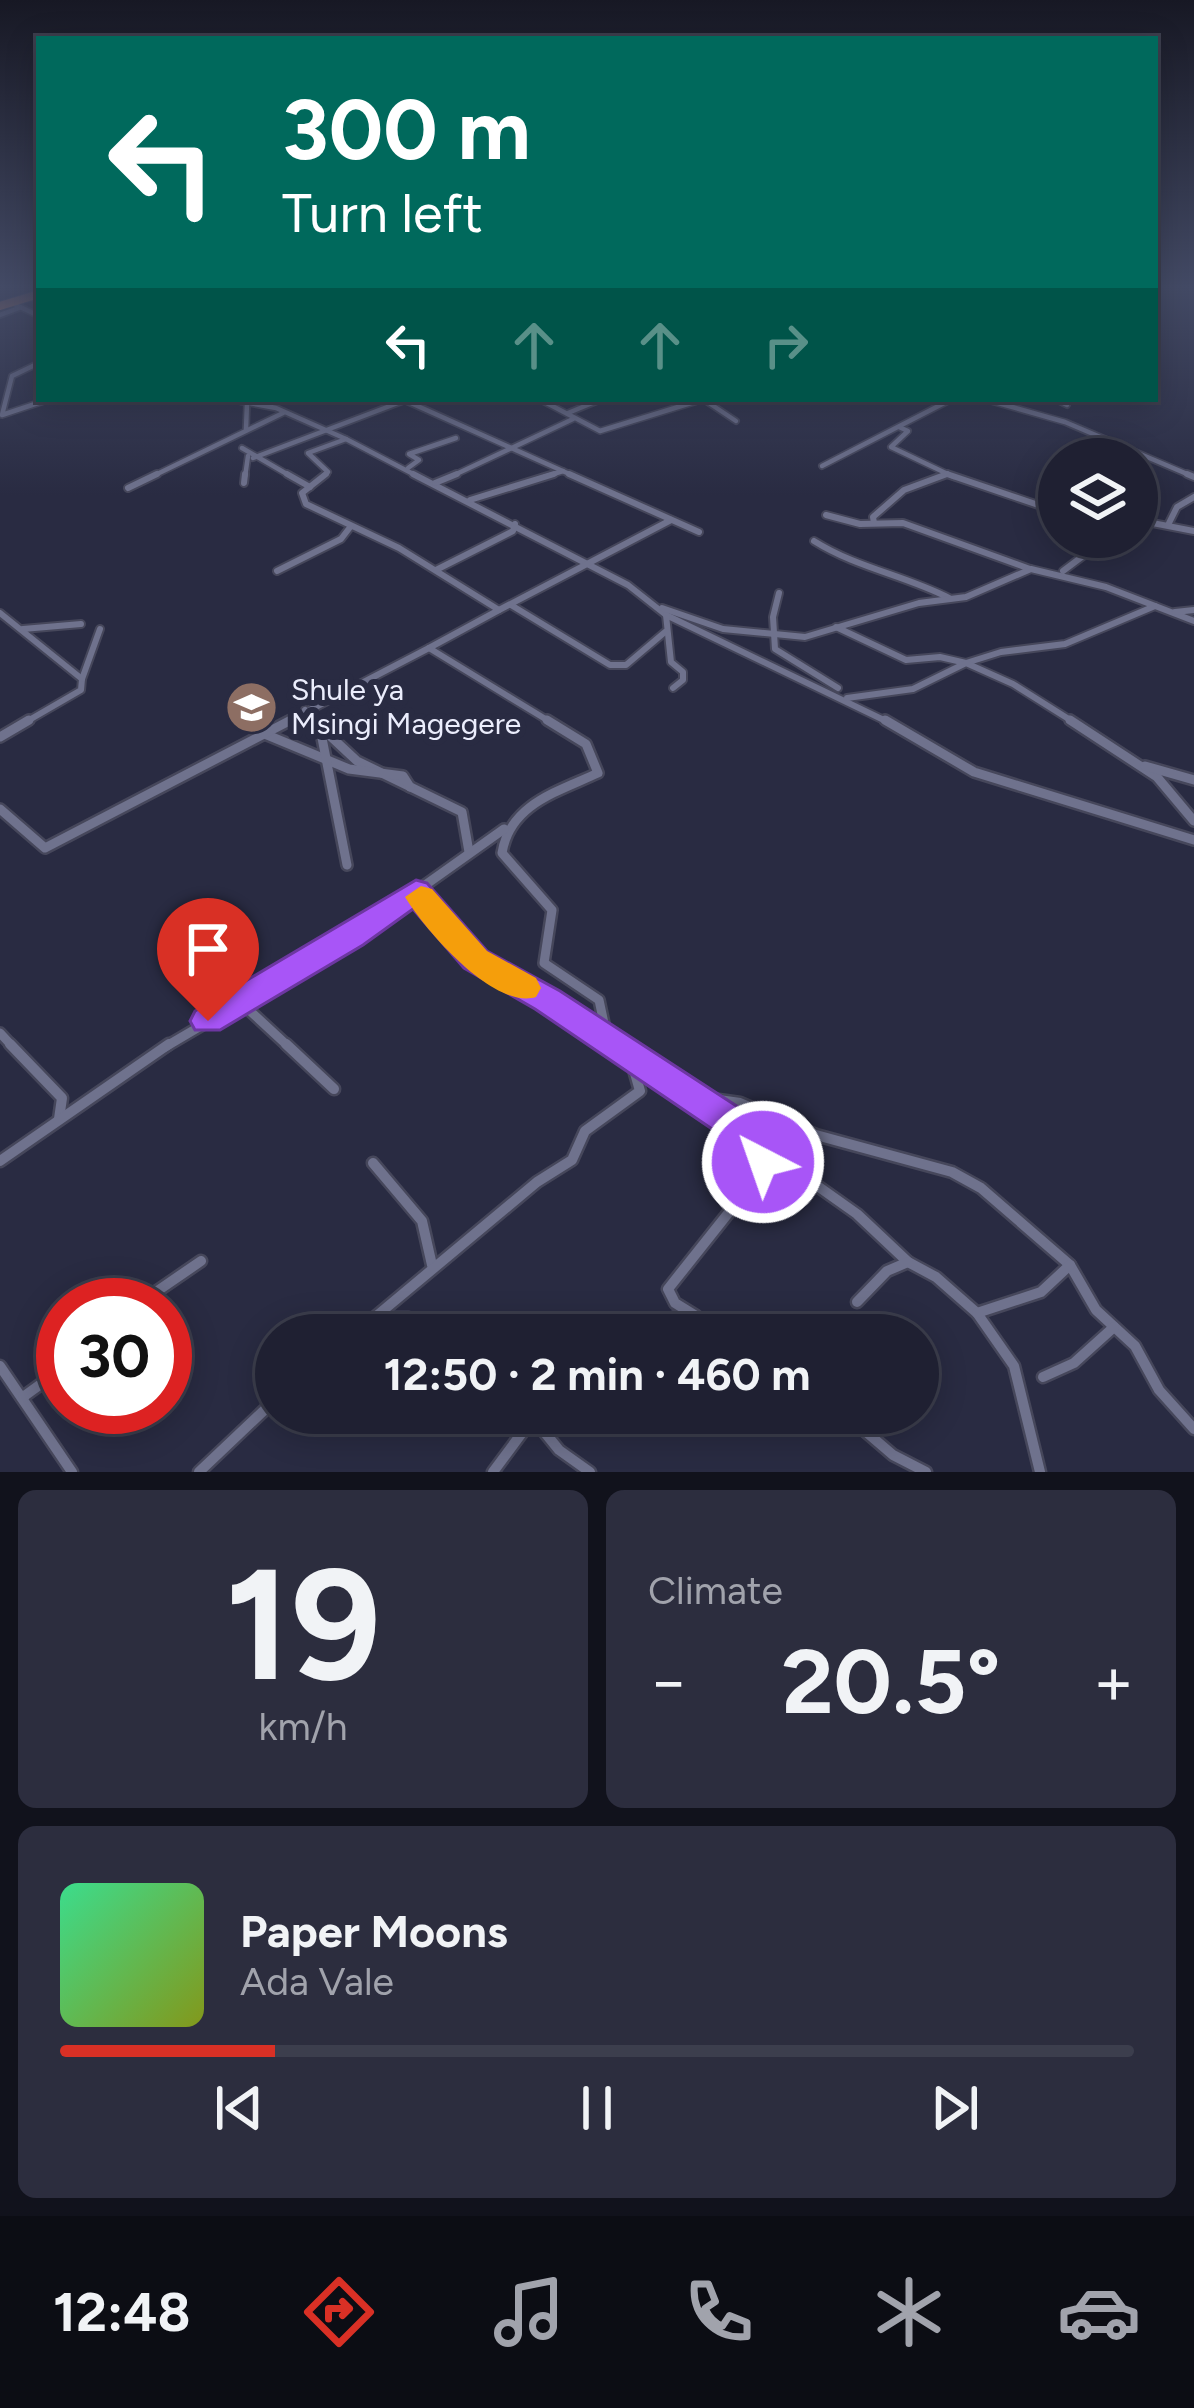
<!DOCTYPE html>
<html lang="en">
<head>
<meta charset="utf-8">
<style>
  :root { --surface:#1f2032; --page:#2c2d3e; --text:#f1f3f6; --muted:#a1a3ac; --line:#3c3e4d; --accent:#d93025 }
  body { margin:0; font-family:Figtree,sans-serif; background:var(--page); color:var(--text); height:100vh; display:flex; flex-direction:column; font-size:45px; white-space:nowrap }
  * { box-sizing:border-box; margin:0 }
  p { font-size:39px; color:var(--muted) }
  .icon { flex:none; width:66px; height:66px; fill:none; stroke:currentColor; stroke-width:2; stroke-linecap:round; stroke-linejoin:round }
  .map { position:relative; height:1472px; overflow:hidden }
  .side { display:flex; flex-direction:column; gap:18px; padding:18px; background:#11121c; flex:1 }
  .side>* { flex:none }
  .banner { position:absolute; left:36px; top:36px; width:1122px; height:366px; border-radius:0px; box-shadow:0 6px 30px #0003,0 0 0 3px var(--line); background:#00695c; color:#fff; overflow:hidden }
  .controls { position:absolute; left:1038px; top:438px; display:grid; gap:24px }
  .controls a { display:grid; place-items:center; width:120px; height:120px; border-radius:50%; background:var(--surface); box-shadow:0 6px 30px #0003,0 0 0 3px var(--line); font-size:60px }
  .speed { position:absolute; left:36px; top:1278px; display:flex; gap:24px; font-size:60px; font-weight:700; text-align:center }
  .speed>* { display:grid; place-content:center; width:156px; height:156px; border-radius:50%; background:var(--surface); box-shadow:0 6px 30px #0003,0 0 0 3px var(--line); line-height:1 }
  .speed .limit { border:18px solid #d22; background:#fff; color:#111 }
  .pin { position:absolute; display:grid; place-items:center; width:102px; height:102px; color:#fff; margin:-123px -51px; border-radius:50% 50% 50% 0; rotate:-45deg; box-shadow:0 0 12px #0007 }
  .pin .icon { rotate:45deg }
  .me { position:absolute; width:132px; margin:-66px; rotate:319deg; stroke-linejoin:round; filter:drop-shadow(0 0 9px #0008) }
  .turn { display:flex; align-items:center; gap:42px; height:252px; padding:0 48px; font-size:54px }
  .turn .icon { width:156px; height:156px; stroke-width:2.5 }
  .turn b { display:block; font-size:84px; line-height:102px }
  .lanes { display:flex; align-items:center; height:114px; padding:0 48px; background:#0003; justify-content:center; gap:60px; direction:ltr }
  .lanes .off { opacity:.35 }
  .big { font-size:90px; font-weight:700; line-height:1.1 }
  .side .tile { flex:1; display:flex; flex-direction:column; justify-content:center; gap:18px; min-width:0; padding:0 42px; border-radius:18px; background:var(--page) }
  .side .dial { align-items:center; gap:0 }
  .dial b { font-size:156px; line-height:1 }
  .song { display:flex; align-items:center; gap:36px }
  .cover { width:144px; height:144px; border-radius:18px; background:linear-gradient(135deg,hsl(150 70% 55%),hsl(70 70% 35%)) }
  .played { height:12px; border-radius:6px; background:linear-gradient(90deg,var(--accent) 20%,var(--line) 20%) }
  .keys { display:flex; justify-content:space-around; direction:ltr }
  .heat { display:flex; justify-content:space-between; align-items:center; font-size:66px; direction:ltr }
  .side .tiles { flex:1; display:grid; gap:18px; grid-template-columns:1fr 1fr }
  .tile:last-child { grid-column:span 2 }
  .trip { position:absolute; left:255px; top:1314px; width:684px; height:120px; border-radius:60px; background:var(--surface); box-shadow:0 6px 30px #0003,0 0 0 3px var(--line); font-weight:700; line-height:120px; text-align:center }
  .tab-bar { display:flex; height:192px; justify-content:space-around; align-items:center; background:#0c0d14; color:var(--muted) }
  .tab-bar .icon { width:84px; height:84px }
  .tab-bar .on { color:var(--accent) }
  .tab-bar b { font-size:54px; color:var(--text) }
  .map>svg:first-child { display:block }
</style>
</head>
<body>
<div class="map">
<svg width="1194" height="1472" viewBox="0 0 1194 1472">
  <rect width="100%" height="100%" fill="#292b42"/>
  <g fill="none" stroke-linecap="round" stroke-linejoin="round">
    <defs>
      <g id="minor-far3">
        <polyline points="12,303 39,316"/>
        <polyline points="0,315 19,308"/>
        <polyline points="39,363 12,376 2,415 50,399"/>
        <polyline points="228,399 276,408 346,439 308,453 328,472 322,477"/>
        <polyline points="402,399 576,477"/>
        <polyline points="539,399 600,431 704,399"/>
        <polyline points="703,399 736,421"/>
        <polyline points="984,399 1065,422 1194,477"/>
        <polyline points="1055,399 1067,405"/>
        <polyline points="568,413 602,399"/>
        <polyline points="899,427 908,431 891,447 954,477"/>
        <polyline points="246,429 247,403"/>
        <polyline points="346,439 419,477"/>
        <polyline points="242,448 292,477"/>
        <polyline points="253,458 403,401"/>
        <polyline points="822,466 952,399"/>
        <polyline points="408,468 419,460 409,454 456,438"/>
        <polyline points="151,477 283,413"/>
        <polyline points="245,477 248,456"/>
        <polyline points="450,477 573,419"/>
        <polyline points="544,477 563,471"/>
        <polyline points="939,477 947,474"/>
      </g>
      <g id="minor-far2">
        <polyline points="287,474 310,487"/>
        <polyline points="326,474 302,493 306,504 399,548 499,610 429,648 552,723"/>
        <polyline points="413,474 628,585 666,615 890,723"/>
        <polyline points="569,474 699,532"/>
        <polyline points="947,474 1059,512"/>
        <polyline points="1187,474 1194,477"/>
        <polyline points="244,483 245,474"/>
        <polyline points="435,483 457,474"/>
        <polyline points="128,488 157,474"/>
        <polyline points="470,500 554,474"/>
        <polyline points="826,515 860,524 903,523 1030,569"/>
        <polyline points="1137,520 1194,531"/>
        <polyline points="874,523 873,517 904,490 947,474"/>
        <polyline points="1168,525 1177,507 1194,497"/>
        <path d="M814 541C857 568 904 575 949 598"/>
        <polyline points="436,570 513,531 515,524"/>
        <polyline points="277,571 341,539 351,526"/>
        <polyline points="1063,571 1087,553 1091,537"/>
        <polyline points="779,593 773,617 775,649 838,688"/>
        <polyline points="511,605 610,665 626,665 665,632"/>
        <polyline points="662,608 723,629 805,637 919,603 966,597 1031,569 1106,587 1194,621"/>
        <polyline points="499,610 671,520"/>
        <polyline points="1175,612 1194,610"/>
        <polyline points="0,613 82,679 81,690 24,723"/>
        <polyline points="666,615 671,662 683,672 683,680 673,688"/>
        <polyline points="836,627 906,660 940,657 966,663 1001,652 1065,644 1155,606"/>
        <polyline points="23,629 81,624"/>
        <polyline points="82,679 100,629"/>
        <polyline points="847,698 913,689 966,663 1013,684 1075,723"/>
        <polyline points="305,710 315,723"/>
        <polyline points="285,723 429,648"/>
      </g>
      <g id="minor-far1">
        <polyline points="313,720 357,761 462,812 469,852"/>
        <path d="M547 720 586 744 598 773C557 792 510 804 502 853L552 910 544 963 599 1000 605 1028 622 1047"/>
        <polyline points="885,720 974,772 1194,840"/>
        <polyline points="1070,720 1157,777 1194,821"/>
        <polyline points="260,732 349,769 403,776 410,787"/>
        <polyline points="0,737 29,720"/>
        <polyline points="322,738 347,865"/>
        <polyline points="1145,766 1194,780"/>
        <polyline points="0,809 45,848 291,720"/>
        <polyline points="416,891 475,959 616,1046"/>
        <polyline points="246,998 249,1010 289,1047"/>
        <polyline points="0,1033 13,1047"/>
        <polyline points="165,1047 352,937 504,829"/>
      </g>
      <g id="minor">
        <polyline points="10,1044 62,1098 59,1119"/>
        <polyline points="286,1044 334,1089"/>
        <polyline points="620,1044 690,1096 740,1103 816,1135 952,1172 981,1188 1070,1265 1096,1310 1135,1346 1159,1390 1194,1429"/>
        <polyline points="692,1097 857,1214 908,1262 936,1277 977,1313 1014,1366 1040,1472"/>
        <polyline points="0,1161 169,1044"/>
        <polyline points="373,1163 422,1221 432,1265"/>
        <polyline points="857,1302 887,1271 908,1262"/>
        <polyline points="137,1305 201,1261"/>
        <polyline points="977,1313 1041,1292 1070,1265"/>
        <polyline points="696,1316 675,1303 668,1289 753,1182 763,1163 761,1142"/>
        <polyline points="374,1318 537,1182 572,1160 585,1131 640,1091 631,1059"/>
        <polyline points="352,1335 374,1318 409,1318 423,1335"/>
        <polyline points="634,1335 678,1316 721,1335"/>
        <polyline points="0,1366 72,1472"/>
        <polyline points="1043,1377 1074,1363 1114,1327"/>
        <polyline points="23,1397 63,1368"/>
        <polyline points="517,1413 533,1418 539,1413"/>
        <polyline points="844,1413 893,1455 926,1472"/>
        <polyline points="199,1472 276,1399"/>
        <polyline points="493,1472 533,1418 559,1450 590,1472"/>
      </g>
      <polyline id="trunk" points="0,306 39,294"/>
    </defs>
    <!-- minor-far3 casing -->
    <use href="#minor-far3" stroke="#46475b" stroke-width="8"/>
    <!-- minor-far2 casing -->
    <use href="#minor-far2" stroke="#46475b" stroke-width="10"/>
    <!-- minor-far1 casing -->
    <use href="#minor-far1" stroke="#46475b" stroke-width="14"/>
    <!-- minor casing -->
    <use href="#minor" stroke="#46475b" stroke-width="15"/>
    <!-- trunk casing -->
    <use href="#trunk" stroke="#46475b" stroke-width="10"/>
    <!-- minor-far3 -->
    <use href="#minor-far3" stroke="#6f728d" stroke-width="4.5"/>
    <!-- minor-far2 -->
    <use href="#minor-far2" stroke="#6f728d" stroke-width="6"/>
    <!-- minor-far1 -->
    <use href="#minor-far1" stroke="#6f728d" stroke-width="9"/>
    <!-- minor -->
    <use href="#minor" stroke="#6f728d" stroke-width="10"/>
    <!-- trunk -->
    <use href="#trunk" stroke="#de885a" stroke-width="8"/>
  </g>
  <!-- sky -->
  <linearGradient id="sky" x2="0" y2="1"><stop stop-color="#171824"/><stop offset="0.58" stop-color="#434a65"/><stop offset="1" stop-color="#434a65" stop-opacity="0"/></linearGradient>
  <rect width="1194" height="495" fill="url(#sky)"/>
  <!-- route -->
  <polygon fill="#a855f7" stroke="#6d37a1" stroke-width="3" points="416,880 427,883 487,951 560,991 775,1131 782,1162 777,1174 763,1179 749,1174 743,1150 535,1009 464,968 413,909 363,945 220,1030 195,1030 190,1021 195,1011"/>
  <!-- slow -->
  <path fill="#f59e0b" d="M421 886 432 889 487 951 536 978 541 988 536 997C494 1010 425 930 405 897Z"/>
  <!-- icons -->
  <defs>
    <symbol id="school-disc" viewBox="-11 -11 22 22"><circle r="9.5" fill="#8d6e63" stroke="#292b42"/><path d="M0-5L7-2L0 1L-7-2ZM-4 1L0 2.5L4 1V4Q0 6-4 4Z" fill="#fff"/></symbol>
  </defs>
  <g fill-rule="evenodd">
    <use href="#school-disc" x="222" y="678" width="59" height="59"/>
  </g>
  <g text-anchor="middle" stroke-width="12" stroke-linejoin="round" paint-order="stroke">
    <!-- poi labels -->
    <g font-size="30" fill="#ebedfc" stroke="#292b42" text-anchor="start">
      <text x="291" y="700">Shule ya<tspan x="291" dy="34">Msingi Magegere</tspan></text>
    </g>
  </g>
</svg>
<div class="controls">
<a><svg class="icon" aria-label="layers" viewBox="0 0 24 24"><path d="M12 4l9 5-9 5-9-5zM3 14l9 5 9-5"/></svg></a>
</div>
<div class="speed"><div class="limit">30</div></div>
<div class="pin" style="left:208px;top:1021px;background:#d93025"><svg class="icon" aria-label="arrive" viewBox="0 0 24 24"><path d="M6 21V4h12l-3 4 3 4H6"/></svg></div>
<svg class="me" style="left:763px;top:1162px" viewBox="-20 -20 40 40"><circle r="17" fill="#a855f7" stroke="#fff" stroke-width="3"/><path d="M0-11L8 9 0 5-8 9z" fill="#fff"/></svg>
<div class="trip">12:50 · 2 min · 460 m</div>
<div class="banner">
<div class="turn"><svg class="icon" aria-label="left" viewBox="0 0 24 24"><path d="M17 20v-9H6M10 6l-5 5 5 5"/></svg><div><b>300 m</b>Turn left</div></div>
<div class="lanes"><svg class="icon" aria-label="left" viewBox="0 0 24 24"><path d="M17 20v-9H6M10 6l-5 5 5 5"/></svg><svg class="icon off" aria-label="ahead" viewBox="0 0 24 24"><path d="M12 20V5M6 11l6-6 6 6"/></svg><svg class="icon off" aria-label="ahead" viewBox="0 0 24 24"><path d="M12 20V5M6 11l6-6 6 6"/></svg><svg class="icon off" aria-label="right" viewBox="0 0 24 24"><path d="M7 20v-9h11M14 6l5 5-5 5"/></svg></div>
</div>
</div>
<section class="side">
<div class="tiles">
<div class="tile dial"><b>19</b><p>km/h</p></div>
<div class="tile"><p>Climate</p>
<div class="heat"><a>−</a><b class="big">20.5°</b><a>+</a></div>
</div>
<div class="tile">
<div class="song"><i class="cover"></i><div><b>Paper Moons</b><p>Ada Vale</p></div></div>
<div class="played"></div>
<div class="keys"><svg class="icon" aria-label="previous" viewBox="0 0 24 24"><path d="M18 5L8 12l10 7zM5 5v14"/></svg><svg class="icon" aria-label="pause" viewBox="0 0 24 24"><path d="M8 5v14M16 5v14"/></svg><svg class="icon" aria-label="next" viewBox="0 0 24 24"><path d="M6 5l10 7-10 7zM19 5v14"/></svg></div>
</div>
</div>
</section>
<nav class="tab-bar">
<b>12:48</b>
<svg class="icon on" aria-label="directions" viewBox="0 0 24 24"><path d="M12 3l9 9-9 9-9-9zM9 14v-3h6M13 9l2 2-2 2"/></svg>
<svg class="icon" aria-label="music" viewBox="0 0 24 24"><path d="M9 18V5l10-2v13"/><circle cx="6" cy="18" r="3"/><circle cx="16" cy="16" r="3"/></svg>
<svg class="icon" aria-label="phone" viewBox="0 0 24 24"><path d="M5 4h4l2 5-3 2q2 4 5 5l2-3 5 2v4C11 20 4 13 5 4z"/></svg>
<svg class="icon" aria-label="climate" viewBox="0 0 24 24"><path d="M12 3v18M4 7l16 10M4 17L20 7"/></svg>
<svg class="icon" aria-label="car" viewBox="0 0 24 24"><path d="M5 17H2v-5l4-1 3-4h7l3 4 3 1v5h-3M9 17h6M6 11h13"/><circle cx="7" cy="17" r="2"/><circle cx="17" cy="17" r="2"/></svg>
</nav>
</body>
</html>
